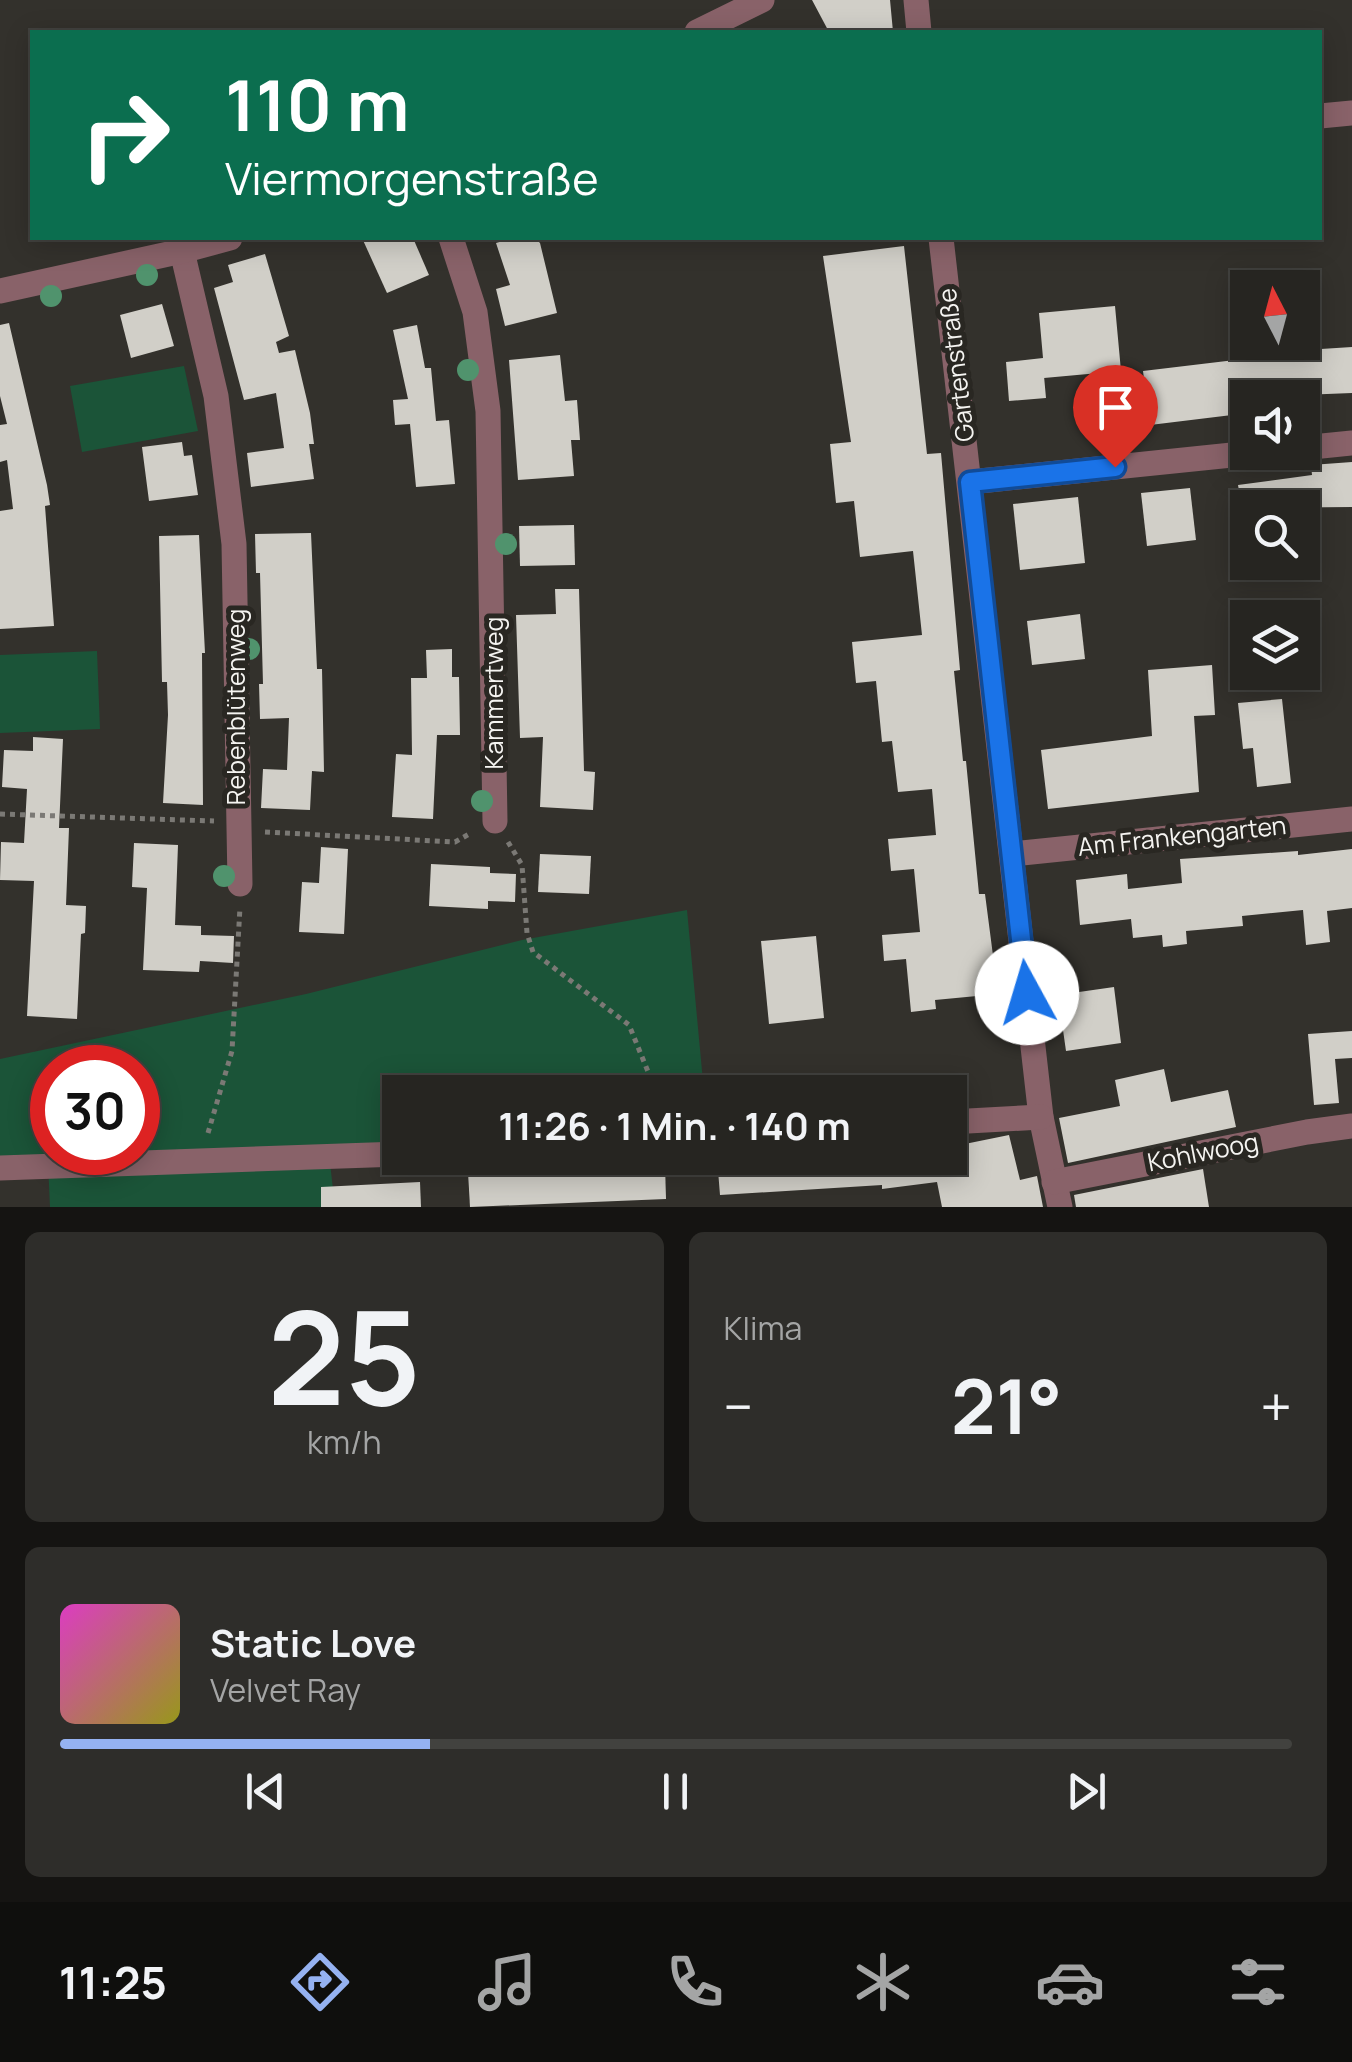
<!DOCTYPE html>
<html lang="de">
<head>
<meta charset="utf-8">
<style>
  :root { --surface:#262521; --page:#2e2d2a; --text:#f1f3f6; --muted:#a4a5a5; --line:#42423f; --accent:#95b2f1 }
  body { margin:0; font-family:Manrope,sans-serif; background:var(--page); color:var(--text); height:100vh; display:flex; flex-direction:column; font-size:38px; white-space:nowrap }
  * { box-sizing:border-box; margin:0 }
  p { font-size:32px; color:var(--muted) }
  .icon { flex:none; width:55px; height:55px; fill:none; stroke:currentColor; stroke-width:2; stroke-linecap:round; stroke-linejoin:round }
  .map { position:relative; height:1207px; overflow:hidden }
  .sheet { display:flex; flex-direction:column; gap:25px; padding:25px; background:#151412; flex:1 }
  .sheet>* { flex:none }
  .top-card { position:absolute; left:30px; top:30px; width:1292px; height:210px; border-radius:0px; box-shadow:0 5px 25px #0003,0 0 0 2px var(--line); background:#0b6e4f; color:#fff; overflow:hidden }
  .needle { width:65px; rotate:354deg }
  .tools { position:absolute; left:1230px; top:270px; display:grid; gap:20px }
  .tools a { display:grid; place-items:center; width:90px; height:90px; border-radius:0px; background:var(--surface); box-shadow:0 5px 25px #0003,0 0 0 2px var(--line); font-size:50px }
  .speed { position:absolute; left:30px; top:1045px; display:flex; gap:20px; font-size:50px; font-weight:700; text-align:center }
  .speed>* { display:grid; place-content:center; width:130px; height:130px; border-radius:50%; background:var(--surface); box-shadow:0 5px 25px #0003,0 0 0 2px var(--line); line-height:1 }
  .speed .limit { border:15px solid #d22; background:#fff; color:#111 }
  .pin { position:absolute; display:grid; place-items:center; width:85px; height:85px; color:#fff; margin:-102px -42px; border-radius:50% 50% 50% 0; rotate:-45deg; box-shadow:0 0 10px #0007 }
  .pin .icon { rotate:45deg }
  .me { position:absolute; width:110px; margin:-55px; rotate:354deg; stroke-linejoin:round; filter:drop-shadow(0 0 8px #0008) }
  .turn { display:flex; align-items:center; gap:35px; height:210px; padding:0 30px; font-size:45px }
  .turn .icon { width:130px; height:130px; stroke-width:2.5 }
  .turn b { display:block; font-size:70px; line-height:85px }
  .big { font-size:75px; font-weight:700; line-height:1.1 }
  .sheet .card { flex:1; display:flex; flex-direction:column; justify-content:center; gap:15px; min-width:0; padding:0 35px; border-radius:15px; background:var(--page) }
  .sheet .dial { align-items:center; gap:0 }
  .dial b { font-size:130px; line-height:1 }
  .song { display:flex; align-items:center; gap:30px }
  .cover { width:120px; height:120px; border-radius:15px; background:linear-gradient(135deg,hsl(310 70% 55%),hsl(60 70% 35%)) }
  .played { height:10px; border-radius:5px; background:linear-gradient(90deg,var(--accent) 30%,var(--line) 30%) }
  .keys { display:flex; justify-content:space-around; direction:ltr }
  .heat { display:flex; justify-content:space-between; align-items:center; font-size:55px; direction:ltr }
  .sheet .tiles { flex:1; display:grid; gap:25px; grid-template-columns:1fr 1fr }
  .card:last-child { grid-column:span 2 }
  .trip { position:absolute; left:382px; top:1075px; width:585px; height:100px; border-radius:0px; background:var(--surface); box-shadow:0 5px 25px #0003,0 0 0 2px var(--line); font-weight:700; line-height:100px; text-align:center }
  .dock { display:flex; height:160px; justify-content:space-around; align-items:center; background:#0f0f0d; color:var(--muted) }
  .dock .icon { width:70px; height:70px }
  .dock .on { color:var(--accent) }
  .dock b { font-size:45px; color:var(--text) }
  .map>svg:first-child { display:block }
</style>
</head>
<body>
<div class="map">
<svg width="1352" height="1207" viewBox="0 0 1352 1207">
  <rect width="100%" height="100%" fill="#33312c"/>
  <!-- green -->
  <g fill="#1b5438" fill-rule="evenodd">
    <polygon points="184,366 198,431 82,452 70,386"/>
    <polygon points="97,651 100,729 0,733 0,655"/>
    <path d="M687 910 704 1092H400V1142L328 1145 335 1207H50L48 1163 0 1166V1059L306 994 522 940ZM52 1068H138V1152H52Z"/>
  </g>
  <!-- building -->
  <g fill="#d1cfc8">
    <polygon points="812,0 890,0 893,32 829,32"/>
    <polygon points="362,238 413,238 429,275 387,293"/>
    <polygon points="513,238 535,238 540,243 557,313 505,326 496,289 510,285 496,243"/>
    <polygon points="904,246 927,454 941,453 960,670 954,671 963,761 966,761 979,894 985,894 998,994 935,1000 936,1009 911,1012 906,959 884,961 882,935 920,932 914,869 891,871 888,839 936,835 932,789 898,792 892,741 882,742 876,681 856,683 852,642 922,635 913,551 860,557 854,501 836,503 830,444 851,442 823,256"/>
    <polygon points="265,254 289,336 276,342 279,353 295,350 310,413 314,444 309,444 314,479 251,487 247,453 284,448 276,393 244,400 214,288 233,282 228,265"/>
    <polygon points="162,304 174,346 131,358 120,315"/>
    <polygon points="1115,306 1121,371 1044,378 1043,365 1046,398 1009,401 1006,362 1043,358 1039,313"/>
    <polygon points="9,323 47,485 50,505 45,506 54,626 0,629 0,511 13,509 7,460 0,462 0,425 7,424 0,396 0,325"/>
    <polygon points="417,325 425,368 431,368 436,421 449,420 455,484 416,487 410,424 395,425 393,400 408,399 393,330"/>
    <polygon points="1352,347 1352,393 1230,398 1232,415 1150,425 1143,371 1260,357 1259,353"/>
    <polygon points="560,355 565,401 577,400 580,440 571,440 574,476 518,480 509,360"/>
    <polygon points="182,442 184,456 192,455 198,495 149,501 142,447"/>
    <polygon points="1352,462 1352,507 1242,508 1238,485 1312,475 1311,465"/>
    <polygon points="1190,488 1196,540 1147,546 1141,493"/>
    <polygon points="1078,497 1085,563 1020,570 1013,504"/>
    <polygon points="574,525 575,565 520,566 519,526"/>
    <polygon points="311,533 317,669 322,669 324,772 312,771 310,810 261,808 263,769 287,770 289,718 260,719 259,684 263,684 260,573 256,573 255,534"/>
    <polygon points="199,535 205,653 202,653 203,805 163,803 168,715 167,682 162,682 159,536"/>
    <polygon points="555,589 579,589 584,771 595,772 593,810 540,807 543,737 520,738 516,615 556,614"/>
    <polygon points="1080,614 1085,659 1032,665 1027,621"/>
    <polygon points="452,649 452,677 459,677 460,735 437,735 433,819 392,817 396,754 412,755 411,678 427,678 426,650"/>
    <polygon points="1212,665 1215,715 1194,716 1199,792 1048,809 1041,750 1152,736 1148,670"/>
    <polygon points="1282,699 1291,783 1257,787 1253,748 1243,749 1238,703"/>
    <polygon points="33,737 63,739 59,828 69,828 66,905 86,906 85,933 81,934 77,1019 27,1016 34,881 0,880 1,842 24,843 27,789 2,787 4,750 33,751"/>
    <polygon points="134,843 178,845 175,925 201,926 201,935 234,936 233,963 200,961 199,972 143,970 147,888 132,887"/>
    <polygon points="321,847 348,849 344,934 299,932 302,882 319,883"/>
    <polygon points="1352,849 1352,908 1327,911 1330,942 1306,945 1303,910 1242,916 1243,926 1186,931 1187,944 1163,947 1162,935 1133,938 1131,919 1080,925 1076,880 1127,874 1128,889 1182,883 1180,859 1298,851 1298,855"/>
    <polygon points="540,854 591,856 589,894 538,892"/>
    <polygon points="431,864 490,867 490,873 516,874 515,902 488,901 488,909 429,906"/>
    <polygon points="816,936 824,1018 769,1024 761,941"/>
    <polygon points="1114,987 1121,1043 1066,1051 1058,995"/>
    <polygon points="1352,1031 1352,1058 1335,1059 1339,1103 1314,1105 1308,1034"/>
    <polygon points="1164,1069 1171,1102 1228,1090 1236,1127 1068,1163 1059,1118 1120,1106 1115,1080"/>
    <polygon points="1009,1135 1020,1180 1037,1176 1043,1207 942,1207 937,1182 882,1189 882,1185 720,1195 717,1158 950,1158 950,1147"/>
    <polygon points="665,1165 666,1199 470,1207 468,1172"/>
    <polygon points="1203,1169 1209,1207 1076,1207 1074,1195"/>
    <polygon points="420,1182 421,1207 321,1207 321,1187"/>
  </g>
  <g fill="none" stroke-linecap="round" stroke-linejoin="round">
    <!-- path -->
    <g stroke="#7b7975" stroke-width="5" stroke-dasharray="5 5" stroke-linecap="butt">
      <polyline points="0,814 214,821"/>
      <polyline points="265,832 455,842 471,833"/>
      <polyline points="508,842 522,865 527,933 533,952 629,1025 649,1074 646,1092"/>
      <polyline points="208,1133 232,1051 240,907"/>
    </g>
    <!-- street -->
    <g stroke="#896269" stroke-width="25">
      <polyline points="916,0 919,32"/>
      <polyline points="697,32 762,0"/>
      <polyline points="1320,116 1352,113"/>
      <polyline points="451,238 475,312 488,411 495,821"/>
      <polyline points="941,238 1041,1117 1060,1207"/>
      <polyline points="182,251 216,396 234,544 240,884"/>
      <polyline points="0,291 182,251 230,238"/>
      <polyline points="1302,448 1352,443"/>
      <polyline points="970,482 1261,452"/>
      <polyline points="1012,854 1352,819"/>
      <polyline points="950,1122 1041,1117"/>
      <polyline points="0,1168 400,1154"/>
      <polyline points="1054,1182 1307,1132 1352,1126"/>
    </g>
  </g>
  <!-- trees -->
  <g fill="#50936d">
    <circle cx="147" cy="275" r="11"/>
    <circle cx="51" cy="296" r="11"/>
    <circle cx="468" cy="370" r="11"/>
    <circle cx="506" cy="544" r="11"/>
    <circle cx="249" cy="649" r="11"/>
    <circle cx="482" cy="801" r="11"/>
    <circle cx="224" cy="876" r="11"/>
  </g>
  <g fill="none" stroke-linecap="round" stroke-linejoin="round">
    <defs>
      <polyline id="route" points="1027,993 970,482 1115,467"/>
    </defs>
    <!-- route casing -->
    <use href="#route" stroke="#114b97" stroke-width="25"/>
    <!-- route -->
    <use href="#route" stroke="#1a73e8" stroke-width="18"/>
  </g>
  <g text-anchor="middle" stroke-width="10" stroke-linejoin="round" paint-order="stroke">
    <!-- street labels -->
    <g font-size="25" fill="#f5f4f1" stroke="#292722">
      <text transform="translate(956 365) rotate(-97)" y="9">Gartenstraße</text>
      <text transform="translate(494 693) rotate(-90)" y="9">Kammertweg</text>
      <text transform="translate(236 707) rotate(-90)" y="9">Rebenblütenweg</text>
      <text transform="translate(1182 836) rotate(-6)" y="9">Am Frankengarten</text>
      <text transform="translate(1203 1152) rotate(-11)" y="9">Kohlwoog</text>
    </g>
  </g>
</svg>
<div class="tools">
<a><svg class="needle" viewBox="-14 -14 28 28"><path d="M0-13l5 13h-10z" fill="#e53935"/><path d="M0 13l5-13h-10z" fill="#a4a5a5"/></svg></a>
<a><svg class="icon" aria-label="sound" viewBox="0 0 24 24"><path d="M4 9h4l5-4v14l-5-4H4zM17 9q2 3 0 6"/></svg></a>
<a><svg class="icon" aria-label="search" viewBox="0 0 24 24"><circle cx="10" cy="10" r="6"/><path d="M15 15l6 6"/></svg></a>
<a><svg class="icon" aria-label="layers" viewBox="0 0 24 24"><path d="M12 4l9 5-9 5-9-5zM3 14l9 5 9-5"/></svg></a>
</div>
<div class="speed"><div class="limit">30</div></div>
<div class="pin" style="left:1115px;top:467px;background:#d93025"><svg class="icon" aria-label="arrive" viewBox="0 0 24 24"><path d="M6 21V4h12l-3 4 3 4H6"/></svg></div>
<svg class="me" style="left:1027px;top:993px" viewBox="-20 -20 40 40"><circle r="19" fill="#fff"/><path d="M0-13L10 11 0 6-10 11z" fill="#1a73e8"/></svg>
<div class="trip">11:26 · 1 Min. · 140 m</div>
<div class="top-card">
<div class="turn"><svg class="icon" aria-label="right" viewBox="0 0 24 24"><path d="M7 20v-9h11M14 6l5 5-5 5"/></svg><div><b>110 m</b>Viermorgenstraße</div></div>
</div>
</div>
<section class="sheet">
<div class="tiles">
<div class="card dial"><b>25</b><p>km/h</p></div>
<div class="card"><p>Klima</p>
<div class="heat"><a>−</a><b class="big">21°</b><a>+</a></div>
</div>
<div class="card">
<div class="song"><i class="cover"></i><div><b>Static Love</b><p>Velvet Ray</p></div></div>
<div class="played"></div>
<div class="keys"><svg class="icon" aria-label="previous" viewBox="0 0 24 24"><path d="M18 5L8 12l10 7zM5 5v14"/></svg><svg class="icon" aria-label="pause" viewBox="0 0 24 24"><path d="M8 5v14M16 5v14"/></svg><svg class="icon" aria-label="next" viewBox="0 0 24 24"><path d="M6 5l10 7-10 7zM19 5v14"/></svg></div>
</div>
</div>
</section>
<nav class="dock">
<b>11:25</b>
<svg class="icon on" aria-label="directions" viewBox="0 0 24 24"><path d="M12 3l9 9-9 9-9-9zM9 14v-3h6M13 9l2 2-2 2"/></svg>
<svg class="icon" aria-label="music" viewBox="0 0 24 24"><path d="M9 18V5l10-2v13"/><circle cx="6" cy="18" r="3"/><circle cx="16" cy="16" r="3"/></svg>
<svg class="icon" aria-label="phone" viewBox="0 0 24 24"><path d="M5 4h4l2 5-3 2q2 4 5 5l2-3 5 2v4C11 20 4 13 5 4z"/></svg>
<svg class="icon" aria-label="climate" viewBox="0 0 24 24"><path d="M12 3v18M4 7l16 10M4 17L20 7"/></svg>
<svg class="icon" aria-label="car" viewBox="0 0 24 24"><path d="M5 17H2v-5l4-1 3-4h7l3 4 3 1v5h-3M9 17h6M6 11h13"/><circle cx="7" cy="17" r="2"/><circle cx="17" cy="17" r="2"/></svg>
<svg class="icon" aria-label="filters" viewBox="0 0 24 24"><path d="M4 7h16M4 17h16"/><circle cx="9" cy="7" r="2"/><circle cx="15" cy="17" r="2"/></svg>
</nav>
</body>
</html>
